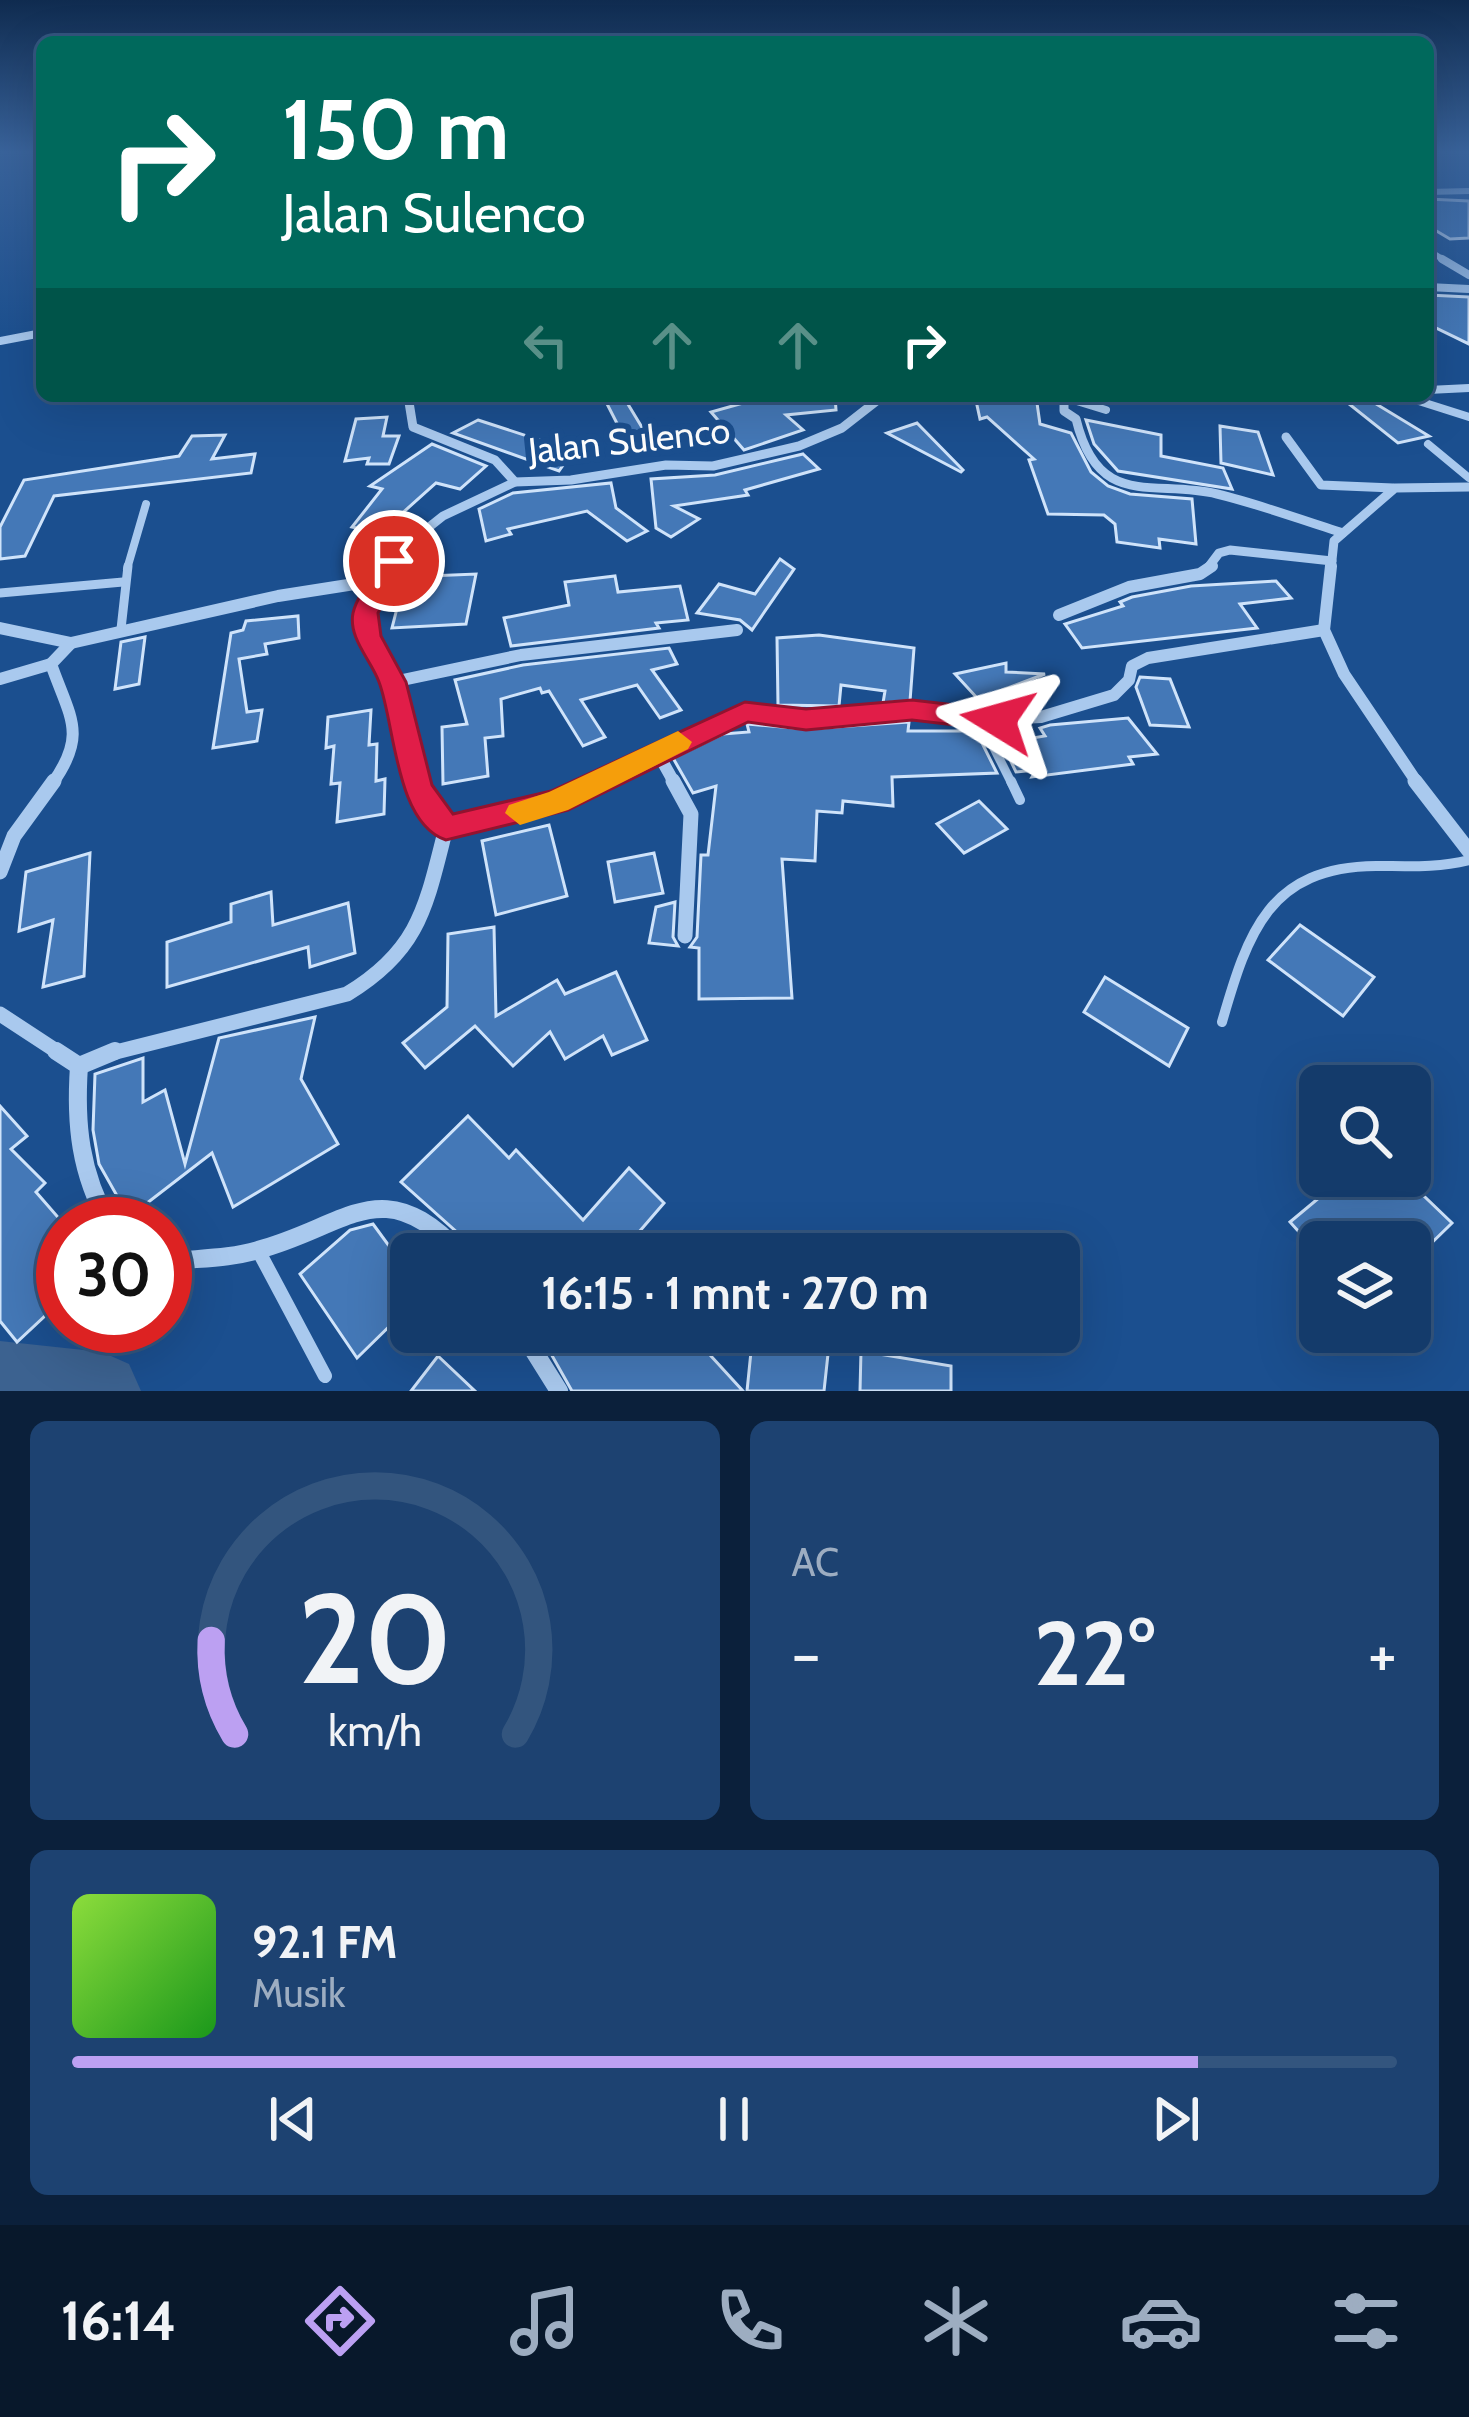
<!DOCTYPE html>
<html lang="id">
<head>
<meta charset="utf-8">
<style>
  :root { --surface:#143b6b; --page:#1d4271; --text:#f1f3f6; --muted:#9dadc1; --line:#33557e; --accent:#bca0f2 }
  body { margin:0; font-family:Cabin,sans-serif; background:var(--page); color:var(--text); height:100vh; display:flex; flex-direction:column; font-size:45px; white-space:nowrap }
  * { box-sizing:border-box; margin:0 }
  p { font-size:39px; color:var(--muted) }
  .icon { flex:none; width:66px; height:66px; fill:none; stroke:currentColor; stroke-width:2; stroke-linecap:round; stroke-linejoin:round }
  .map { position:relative; height:1391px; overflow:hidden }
  .details { display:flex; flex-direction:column; gap:30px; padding:30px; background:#0b203b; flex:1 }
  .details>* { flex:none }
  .guide { position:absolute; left:36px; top:36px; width:1398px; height:366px; border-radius:18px; box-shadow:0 12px 48px #0002,0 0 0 3px var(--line); background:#00695c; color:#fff; overflow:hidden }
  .tools { position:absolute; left:1299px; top:1065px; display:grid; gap:24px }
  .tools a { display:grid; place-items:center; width:132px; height:132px; border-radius:18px; background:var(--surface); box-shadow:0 12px 48px #0002,0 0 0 3px var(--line); font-size:60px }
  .speed { position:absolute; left:36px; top:1197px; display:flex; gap:24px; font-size:60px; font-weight:700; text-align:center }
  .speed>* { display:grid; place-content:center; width:156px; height:156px; border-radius:50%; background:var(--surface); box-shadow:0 12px 48px #0002,0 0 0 3px var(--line); line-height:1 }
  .speed .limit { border:18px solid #d22; background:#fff; color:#111 }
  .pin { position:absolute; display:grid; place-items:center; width:102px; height:102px; color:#fff; margin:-51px; border:6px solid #fff; border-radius:50%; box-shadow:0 3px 12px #0007 }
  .me { position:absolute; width:132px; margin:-66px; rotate:278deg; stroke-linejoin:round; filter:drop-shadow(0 0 9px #0008) }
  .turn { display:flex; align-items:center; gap:42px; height:252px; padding:0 48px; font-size:54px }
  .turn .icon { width:156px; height:156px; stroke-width:2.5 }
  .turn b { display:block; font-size:84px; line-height:102px }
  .lanes { display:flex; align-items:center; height:114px; padding:0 48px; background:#0003; justify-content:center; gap:60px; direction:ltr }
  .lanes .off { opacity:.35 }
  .big { font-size:90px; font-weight:700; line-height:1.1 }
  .details .tile { flex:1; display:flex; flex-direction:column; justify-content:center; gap:18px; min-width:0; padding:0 42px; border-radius:18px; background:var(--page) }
  .details .dial { align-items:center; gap:0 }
  .dial svg { height:312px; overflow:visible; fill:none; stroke:var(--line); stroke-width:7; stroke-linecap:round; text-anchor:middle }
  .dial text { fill:var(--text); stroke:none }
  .song { display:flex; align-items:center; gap:36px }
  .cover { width:144px; height:144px; border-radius:18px; background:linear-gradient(135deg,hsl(90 70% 55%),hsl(120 70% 35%)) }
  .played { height:12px; border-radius:6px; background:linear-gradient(90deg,var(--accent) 85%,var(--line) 85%) }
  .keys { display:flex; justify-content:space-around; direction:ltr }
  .heat { display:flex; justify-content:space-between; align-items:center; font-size:66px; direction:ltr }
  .details .tiles { flex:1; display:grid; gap:30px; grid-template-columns:1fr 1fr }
  .tile:last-child { grid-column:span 2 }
  .trip { position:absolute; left:390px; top:1233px; width:690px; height:120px; border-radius:18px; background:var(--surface); box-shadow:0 12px 48px #0002,0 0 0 3px var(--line); font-weight:700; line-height:120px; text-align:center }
  .dock { display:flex; height:192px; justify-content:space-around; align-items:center; background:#08182b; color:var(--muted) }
  .dock .icon { width:84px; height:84px }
  .dock .on { color:var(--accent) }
  .dock b { font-size:54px; color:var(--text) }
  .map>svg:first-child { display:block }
</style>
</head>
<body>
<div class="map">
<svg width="1469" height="1391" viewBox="0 0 1469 1391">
  <rect width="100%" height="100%" fill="#1b4f8f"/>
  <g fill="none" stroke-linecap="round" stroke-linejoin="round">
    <!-- river -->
    <polygon fill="#3c6290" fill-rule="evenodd" points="0,1341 102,1352 129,1364 141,1391 0,1391"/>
  </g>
  <!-- building -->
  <g fill="#4478b7" stroke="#cfe3fa" stroke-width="3">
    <polygon points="1428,199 1469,201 1469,238 1450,239 1428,226"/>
    <polygon points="1428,295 1469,297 1469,344 1428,324"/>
    <polygon points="603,396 623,396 649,439 627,443"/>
    <polygon points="768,396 835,396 836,410 786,415 803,430 744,450 711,412"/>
    <polygon points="975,396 1036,396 1040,424 1071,433 1091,472 1108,486 1130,494 1192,499 1196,544 1159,539 1160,548 1117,542 1115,524 1104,515 1048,514 1029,460 1034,459 987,417 980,419"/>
    <polygon points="1339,396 1363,396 1429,436 1398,443"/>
    <polygon points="387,417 383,436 399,436 389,464 367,464 369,458 345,461 356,419"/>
    <polygon points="478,420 573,451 559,471 453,433"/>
    <polygon points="1086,420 1161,435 1161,456 1223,468 1232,489 1118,471 1094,444"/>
    <polygon points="917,423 963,470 961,472 887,433"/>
    <polygon points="1220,426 1258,432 1273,475 1221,463"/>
    <polygon points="225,435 212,459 255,454 251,473 54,496 25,556 0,559 0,527 24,480 179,456 192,436"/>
    <polygon points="432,444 486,466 460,489 436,483 380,533 352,527 382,489 370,486"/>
    <polygon points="803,454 819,469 745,490 748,495 674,506 699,519 671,537 656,528 651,479 715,475"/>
    <polygon points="611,483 616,508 647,531 627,541 587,511 508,529 511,534 486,541 479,509 513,493"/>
    <polygon points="780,559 794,569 752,630 740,620 697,613 719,584 755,594"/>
    <polygon points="476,574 466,624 392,628 405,577"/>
    <polygon points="615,576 618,592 680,586 688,620 656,623 659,628 511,646 504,618 569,605 565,582"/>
    <polygon points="1276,581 1291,598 1240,604 1257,628 1082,648 1065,624 1123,606 1120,602 1132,597 1191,586"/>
    <polygon points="298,616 299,638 265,644 267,654 239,659 247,712 262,710 257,741 213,748 231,633 243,630 246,621"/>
    <polygon points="819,635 914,648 910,701 883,703 885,691 841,685 839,706 778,705 777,638"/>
    <polygon points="145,637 139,684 115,689 121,642"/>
    <polygon points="669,648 677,664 652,670 681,710 660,718 637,685 581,700 605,737 583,746 549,691 542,693 540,688 501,699 503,736 485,738 488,776 443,784 442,727 467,724 455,680 523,665"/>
    <polygon points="1006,663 1006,672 1045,674 978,699 955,674"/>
    <polygon points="1140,677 1170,679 1189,727 1150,725 1136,687"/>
    <polygon points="371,710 369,745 377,744 376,781 385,779 384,814 337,822 340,783 331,784 334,746 326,748 328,717"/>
    <polygon points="1128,718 1157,754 1129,757 1133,764 1032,777 1036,770 1016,772 1002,743 1045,736 1040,728 1050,725"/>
    <polygon points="909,722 908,731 976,731 997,773 892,777 893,806 843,801 842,813 817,811 815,861 782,859 792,998 699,999 699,948 690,947 697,937 701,855 708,855 716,786 693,793 673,758 723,734 749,732 747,724 806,729"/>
    <polygon points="979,801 1007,829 964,853 937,824"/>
    <polygon points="549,825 567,896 496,915 482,841"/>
    <polygon points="90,853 84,976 43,987 53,920 19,931 26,872"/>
    <polygon points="654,853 663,893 615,902 608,862"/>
    <polygon points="271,892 273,925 348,903 355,953 310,967 308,947 167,987 167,942 231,922 231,904"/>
    <polygon points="675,902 673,937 678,946 649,943 656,907"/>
    <polygon points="1300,925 1374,977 1343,1016 1268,960"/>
    <polygon points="494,927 496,1016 557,980 565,994 616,972 647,1040 612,1055 603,1036 565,1059 550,1032 513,1066 475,1026 425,1068 403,1043 447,1007 448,934"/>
    <polygon points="1105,977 1188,1028 1169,1066 1084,1012"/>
    <polygon points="315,1017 301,1079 338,1144 233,1207 212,1153 129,1217 99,1164 93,1130 95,1074 143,1058 143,1102 165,1090 185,1164 219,1038"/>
    <polygon points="0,1106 27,1136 11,1149 45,1183 36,1192 63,1223 63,1299 17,1342 0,1321"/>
    <polygon points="468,1116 509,1158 516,1150 583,1220 629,1168 664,1203 620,1254 474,1254 470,1244 401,1182"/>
    <polygon points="1369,1176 1403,1176 1452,1223 1410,1264 1410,1242 1308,1242 1290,1222 1332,1187 1344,1198"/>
    <polygon points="373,1224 411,1276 411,1305 357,1358 300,1274 350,1230"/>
    <polygon points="558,1332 689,1332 743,1391 572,1391 546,1345"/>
    <polygon points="753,1332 828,1354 824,1391 747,1391"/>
    <polygon points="861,1351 951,1366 951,1391 860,1391"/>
    <polygon points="438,1356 475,1391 411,1391"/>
  </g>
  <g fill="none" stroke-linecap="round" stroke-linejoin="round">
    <!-- service-far4 -->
    <polyline stroke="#a9c9ee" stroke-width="6" points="1403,396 1410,398"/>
    <!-- service-far3 -->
    <g stroke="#a9c9ee" stroke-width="8">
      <polyline points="1403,396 1469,417"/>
      <polyline points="1067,398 1106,410"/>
      <polyline points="1428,444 1469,478"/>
      <polyline points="127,569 146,504"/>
    </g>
    <!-- service-far2 -->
    <g stroke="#a9c9ee" stroke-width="9">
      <polyline points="0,593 123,582"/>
      <polyline points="121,629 128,566"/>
      <polyline points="980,720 1012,784"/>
    </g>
    <!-- service-far1 -->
    <g stroke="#a9c9ee" stroke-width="10">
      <polyline points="1011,781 1020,800"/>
      <path d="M1222 1022C1248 932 1269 867 1376 866 1408 866 1437 868 1469 860"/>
    </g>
    <!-- service -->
    <polyline stroke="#a9c9ee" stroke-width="14" points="258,1250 325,1376"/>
    <!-- minor-far5 -->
    <g stroke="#a9c9ee" stroke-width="6">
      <polyline points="1428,192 1469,191"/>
      <polyline points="1428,250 1447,262"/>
    </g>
    <!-- minor-far4 -->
    <g stroke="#a9c9ee" stroke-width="8">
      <polyline points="1442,259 1469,275"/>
      <polyline points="1428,287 1469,289"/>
      <polyline points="0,341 42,333"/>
      <polyline points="1428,390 1469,388"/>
    </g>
    <!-- minor-far3 -->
    <g stroke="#a9c9ee" stroke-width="9">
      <polyline points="408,396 413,427 495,460 515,482"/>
      <path d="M1064 396V411L1076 419C1098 510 1153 479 1217 494 1259 504 1301 520 1343 533"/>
      <polyline points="1286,437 1321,485 1393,488"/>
      <polyline points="391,569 414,539 443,516 515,482 571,480 666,465 713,466 799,446 842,428 883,396"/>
      <polyline points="1207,569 1219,553 1230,550 1332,561"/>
      <polyline points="1331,569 1334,541 1395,488 1469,487"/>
    </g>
    <!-- minor-far2 -->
    <g stroke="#a9c9ee" stroke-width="12">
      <polyline points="394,566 366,613 368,636 393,682 417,784"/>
      <polyline points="1331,566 1324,630 1344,674 1418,784"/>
      <polyline points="1059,615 1129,587 1200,574 1212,566"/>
      <polyline points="0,628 71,643 278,596 380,580"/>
      <polyline points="0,679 51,664"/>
      <polyline points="393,682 521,655 737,630"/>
      <polyline points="656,750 675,784"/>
      <path d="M52 784C88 734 70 718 51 664L71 643"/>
      <polyline points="595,784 745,712 805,719 912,711 980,720 1041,717 1114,695 1129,680 1132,666 1148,658 1324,630"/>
    </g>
    <!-- minor-far1 -->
    <g stroke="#a9c9ee" stroke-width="15">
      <polyline points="416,781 446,828"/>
      <polyline points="673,781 691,814 685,936"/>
      <polyline points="1415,781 1469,851"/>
      <polyline points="446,828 558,802 601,781"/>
      <polyline points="0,872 14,836 54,781"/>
      <polyline points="0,1014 61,1054"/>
      <path d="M108 1054 347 994C420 950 426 906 446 828"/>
    </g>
    <!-- minor -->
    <g stroke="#a9c9ee" stroke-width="18">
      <path d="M56 1051 79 1066C75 1124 80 1173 109 1224"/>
      <polyline points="79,1066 115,1051"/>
      <path d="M165 1262C196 1258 228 1259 258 1250 348 1226 382 1169 461 1254"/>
      <polyline points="522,1332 559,1391"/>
    </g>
  </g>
  <!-- sky -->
  <linearGradient id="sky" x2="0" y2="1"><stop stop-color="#0f2b4f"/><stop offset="0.44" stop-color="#39639b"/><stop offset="1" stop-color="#39639b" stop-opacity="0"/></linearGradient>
  <rect width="1469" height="346" fill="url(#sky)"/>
  <!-- route -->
  <path fill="#e11d48" stroke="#92132f" stroke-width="3" d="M386 556 406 561 378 613 381 636 406 682 432 785 453 814 551 791 745 702 806 709 912 700 998 710 1012 720 998 730 912 720 806 730 748 722 568 810 446 840C395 823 395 724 379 682 371 660 348 638 353 613 357 595 376 572 386 556Z"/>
  <!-- slow -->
  <polygon fill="#f59e0b" points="678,731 692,742 688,749 568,810 520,825 505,813 509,805 549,792"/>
  <g text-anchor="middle" stroke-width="12" stroke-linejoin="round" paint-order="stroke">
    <!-- street labels -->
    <g font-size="36" fill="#fff" stroke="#1b4f8f">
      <text transform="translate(629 440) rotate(-6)" y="13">Jalan Sulenco</text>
    </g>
  </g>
</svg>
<div class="tools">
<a><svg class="icon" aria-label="search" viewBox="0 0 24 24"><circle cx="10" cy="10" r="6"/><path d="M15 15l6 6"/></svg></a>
<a><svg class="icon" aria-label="layers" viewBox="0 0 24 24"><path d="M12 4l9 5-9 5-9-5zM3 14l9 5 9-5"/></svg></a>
</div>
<div class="speed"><div class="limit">30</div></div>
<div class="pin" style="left:394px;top:561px;background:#d93025"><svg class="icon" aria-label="arrive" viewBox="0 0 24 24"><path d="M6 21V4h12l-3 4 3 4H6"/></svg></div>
<svg class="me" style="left:998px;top:720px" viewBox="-20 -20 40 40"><path d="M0-17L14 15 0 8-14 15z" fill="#e11d48" stroke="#fff" stroke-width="4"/></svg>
<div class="trip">16:15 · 1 mnt · 270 m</div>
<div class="guide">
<div class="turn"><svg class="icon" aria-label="right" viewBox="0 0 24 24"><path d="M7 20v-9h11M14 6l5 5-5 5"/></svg><div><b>150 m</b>Jalan Sulenco</div></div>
<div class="lanes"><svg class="icon off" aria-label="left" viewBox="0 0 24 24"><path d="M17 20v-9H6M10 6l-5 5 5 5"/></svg><svg class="icon off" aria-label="ahead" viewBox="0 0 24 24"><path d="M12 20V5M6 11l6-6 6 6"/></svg><svg class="icon off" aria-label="ahead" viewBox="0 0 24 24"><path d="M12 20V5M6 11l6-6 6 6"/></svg><svg class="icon" aria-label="right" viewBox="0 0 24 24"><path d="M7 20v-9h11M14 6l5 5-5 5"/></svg></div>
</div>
</div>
<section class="details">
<div class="tiles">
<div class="tile dial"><svg viewBox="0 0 100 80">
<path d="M14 69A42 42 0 1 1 86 69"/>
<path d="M14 69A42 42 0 0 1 8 45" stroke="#bca0f2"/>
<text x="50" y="56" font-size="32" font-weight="700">20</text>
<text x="50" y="72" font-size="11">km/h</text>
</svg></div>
<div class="tile"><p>AC</p>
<div class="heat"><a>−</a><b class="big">22°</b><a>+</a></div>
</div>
<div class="tile">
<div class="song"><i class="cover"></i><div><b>92.1 FM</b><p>Musik</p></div></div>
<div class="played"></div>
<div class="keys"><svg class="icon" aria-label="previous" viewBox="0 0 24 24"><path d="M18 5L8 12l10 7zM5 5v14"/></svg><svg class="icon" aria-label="pause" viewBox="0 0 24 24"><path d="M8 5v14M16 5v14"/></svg><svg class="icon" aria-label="next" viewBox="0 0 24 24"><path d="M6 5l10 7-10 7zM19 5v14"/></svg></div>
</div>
</div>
</section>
<nav class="dock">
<b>16:14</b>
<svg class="icon on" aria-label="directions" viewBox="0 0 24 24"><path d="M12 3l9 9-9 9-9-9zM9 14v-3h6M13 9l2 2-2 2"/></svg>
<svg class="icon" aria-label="music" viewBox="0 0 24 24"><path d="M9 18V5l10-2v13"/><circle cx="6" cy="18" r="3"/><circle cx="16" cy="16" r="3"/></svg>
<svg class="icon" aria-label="phone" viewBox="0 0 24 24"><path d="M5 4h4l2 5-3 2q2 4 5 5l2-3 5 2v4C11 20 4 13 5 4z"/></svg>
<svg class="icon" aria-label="climate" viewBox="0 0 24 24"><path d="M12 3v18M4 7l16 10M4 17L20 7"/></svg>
<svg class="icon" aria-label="car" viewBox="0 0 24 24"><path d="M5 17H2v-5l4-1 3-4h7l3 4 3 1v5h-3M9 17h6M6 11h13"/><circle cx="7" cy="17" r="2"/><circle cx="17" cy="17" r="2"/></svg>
<svg class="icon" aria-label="filters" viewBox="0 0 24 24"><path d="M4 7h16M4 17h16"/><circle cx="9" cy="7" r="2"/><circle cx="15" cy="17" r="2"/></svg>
</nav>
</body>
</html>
